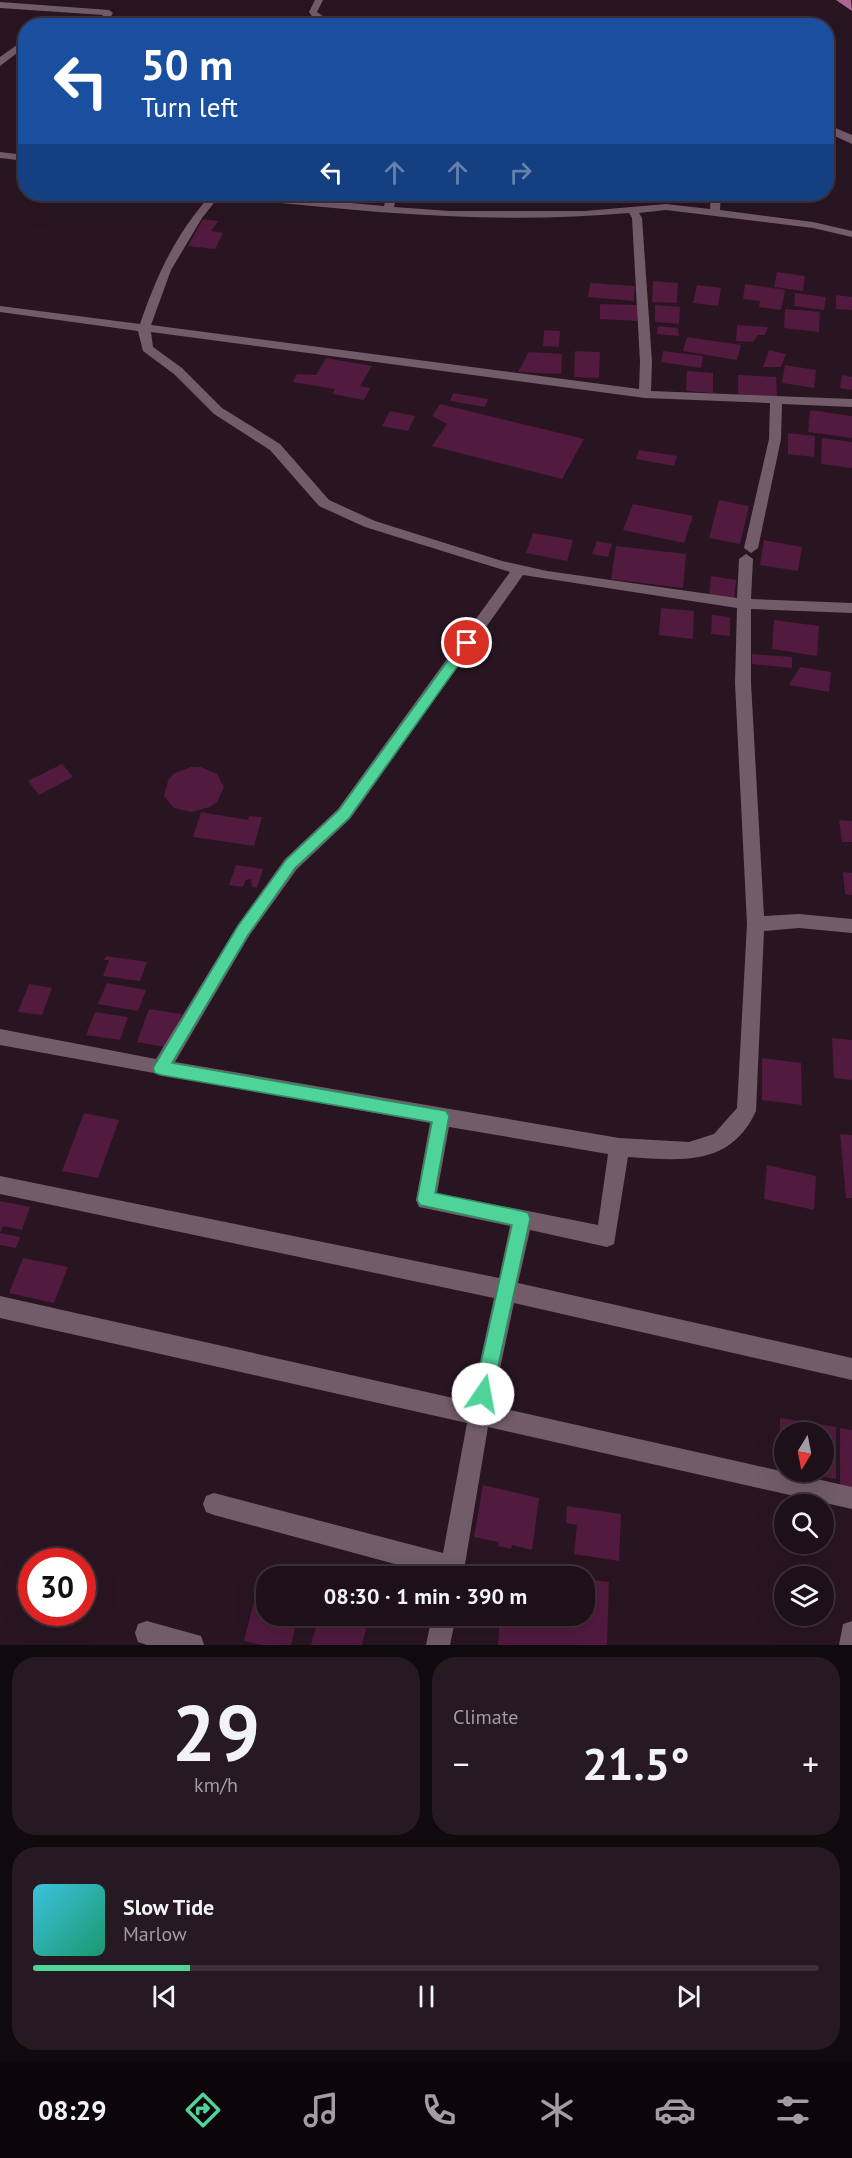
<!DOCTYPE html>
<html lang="en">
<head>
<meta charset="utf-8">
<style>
  :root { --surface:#1e1019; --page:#261922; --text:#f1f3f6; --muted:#a19da2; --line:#3c3038; --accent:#4ed399 }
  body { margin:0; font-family:"PT Sans",sans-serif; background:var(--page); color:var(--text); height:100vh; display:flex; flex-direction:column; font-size:22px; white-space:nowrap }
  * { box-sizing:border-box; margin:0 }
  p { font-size:20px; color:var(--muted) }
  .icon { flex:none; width:33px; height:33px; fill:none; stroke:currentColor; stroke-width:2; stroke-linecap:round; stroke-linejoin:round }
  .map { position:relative; height:1645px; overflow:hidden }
  .panel { display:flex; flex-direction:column; gap:12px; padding:12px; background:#10090e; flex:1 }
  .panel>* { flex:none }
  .hud { position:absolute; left:18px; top:18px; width:816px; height:183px; border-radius:24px; box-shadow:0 6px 24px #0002,0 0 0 2px var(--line); background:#1a4fa0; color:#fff; overflow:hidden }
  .needle { width:39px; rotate:190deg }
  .controls { position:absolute; left:774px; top:1422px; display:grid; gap:12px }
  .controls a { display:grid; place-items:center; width:60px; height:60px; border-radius:50%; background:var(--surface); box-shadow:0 6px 24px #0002,0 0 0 2px var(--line); font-size:30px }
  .speed { position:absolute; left:18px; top:1548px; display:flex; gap:12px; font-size:30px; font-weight:700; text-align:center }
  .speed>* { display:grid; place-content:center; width:78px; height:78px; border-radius:50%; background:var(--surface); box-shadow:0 6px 24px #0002,0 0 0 2px var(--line); line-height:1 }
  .speed .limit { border:9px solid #d22; background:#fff; color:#111 }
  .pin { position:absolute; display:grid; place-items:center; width:51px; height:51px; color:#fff; margin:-26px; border:3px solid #fff; border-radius:50%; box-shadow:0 2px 6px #0007 }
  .me { position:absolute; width:66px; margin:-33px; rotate:12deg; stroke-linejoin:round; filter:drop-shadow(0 0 4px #0008) }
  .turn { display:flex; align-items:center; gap:21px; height:126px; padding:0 24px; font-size:27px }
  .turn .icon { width:78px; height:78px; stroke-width:2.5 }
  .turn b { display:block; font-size:42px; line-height:51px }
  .lanes { display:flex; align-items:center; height:57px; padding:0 24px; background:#0003; justify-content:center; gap:30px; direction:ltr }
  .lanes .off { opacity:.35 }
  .big { font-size:45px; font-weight:700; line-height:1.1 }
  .panel .tile { flex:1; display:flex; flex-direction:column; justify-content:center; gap:9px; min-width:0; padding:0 21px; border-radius:24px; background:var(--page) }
  .panel .dial { align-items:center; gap:0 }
  .dial b { font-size:78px; line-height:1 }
  .song { display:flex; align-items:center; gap:18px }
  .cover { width:72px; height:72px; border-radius:9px; background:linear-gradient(135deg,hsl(190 70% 55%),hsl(160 70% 35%)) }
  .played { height:6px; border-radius:3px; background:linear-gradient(90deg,var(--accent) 20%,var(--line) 20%) }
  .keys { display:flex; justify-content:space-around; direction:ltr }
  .heat { display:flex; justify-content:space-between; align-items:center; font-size:33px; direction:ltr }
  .panel .tiles { flex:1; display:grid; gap:12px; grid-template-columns:1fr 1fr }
  .tile:last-child { grid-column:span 2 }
  .trip { position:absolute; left:256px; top:1566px; width:339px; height:60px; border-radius:24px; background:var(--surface); box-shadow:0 6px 24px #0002,0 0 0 2px var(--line); font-weight:700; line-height:60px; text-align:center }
  .tabs { display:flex; height:96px; justify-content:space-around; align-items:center; background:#0c060a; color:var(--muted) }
  .tabs .icon { width:42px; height:42px }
  .tabs .on { color:var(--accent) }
  .tabs b { font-size:27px; color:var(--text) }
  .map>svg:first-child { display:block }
</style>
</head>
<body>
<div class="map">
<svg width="852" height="1645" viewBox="0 0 852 1645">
  <rect width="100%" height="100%" fill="#281521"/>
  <!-- building -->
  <g fill="#511a3e">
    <polygon points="203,219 218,221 211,231 223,233 215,249 188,246"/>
    <polygon points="777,272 805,276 803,291 774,287"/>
    <polygon points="653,281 678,283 677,303 652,302"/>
    <polygon points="590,283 635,286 634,301 588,297"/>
    <polygon points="745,284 785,290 781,310 759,307 760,301 743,299"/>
    <polygon points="697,285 721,288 718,306 693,303"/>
    <polygon points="795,293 826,297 824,310 794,306"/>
    <polygon points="836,295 852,297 852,310 836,309"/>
    <polygon points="600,304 637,305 637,321 600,319"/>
    <polygon points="655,305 680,307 679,324 655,322"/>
    <polygon points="785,309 820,312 819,332 784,328"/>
    <polygon points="737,325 768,327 765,335 758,335 753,342 736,341"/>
    <polygon points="658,326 678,328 679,336 657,334"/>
    <polygon points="544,330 560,331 559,347 543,346"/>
    <polygon points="687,337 741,345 737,360 683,351"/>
    <polygon points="769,350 786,354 781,367 763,367"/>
    <polygon points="575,351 600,352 599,378 574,377"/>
    <polygon points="663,351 703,356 701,368 661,362"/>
    <polygon points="529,352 562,354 561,374 518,372"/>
    <polygon points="326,358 372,366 360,386 370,388 364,400 332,394 335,389 293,382 297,374 316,375"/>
    <polygon points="785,365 816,370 814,388 782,383"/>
    <polygon points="687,371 713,373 713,393 686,391"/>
    <polygon points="738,375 776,377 777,397 738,394"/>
    <polygon points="842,375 852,377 852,390 840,388"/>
    <polygon points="453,393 488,399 485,407 450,401"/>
    <polygon points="440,404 584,439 562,479 432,446 447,424 432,416"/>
    <polygon points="810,410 852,416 852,438 808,432"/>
    <polygon points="390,411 415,416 408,431 382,426"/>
    <polygon points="788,433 815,436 814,457 788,454"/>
    <polygon points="822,438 852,442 852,468 821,464"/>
    <polygon points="639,450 677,456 674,466 636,459"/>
    <polygon points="719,500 749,506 740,544 709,538"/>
    <polygon points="633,504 693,516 684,543 623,530"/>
    <polygon points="533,533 573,540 567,561 526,553"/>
    <polygon points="764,540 802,547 798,571 760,565"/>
    <polygon points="597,541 612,544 608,557 592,554"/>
    <polygon points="616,546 686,554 683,588 611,579"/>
    <polygon points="711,576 736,580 734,600 709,596"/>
    <polygon points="661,608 694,611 693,639 659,635"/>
    <polygon points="712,615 730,617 730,636 711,634"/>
    <polygon points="774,620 819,626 817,656 772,649"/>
    <polygon points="752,654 792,657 792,668 752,664"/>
    <polygon points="800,667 831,672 829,692 789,685"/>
    <polygon points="62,764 73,777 39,795 28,781"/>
    <polygon points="191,767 201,767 217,774 224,787 217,802 210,807 191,812 174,808 164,796 168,781 173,774"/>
    <polygon points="201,812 248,820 249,816 262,817 254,846 193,837"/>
    <polygon points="839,820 852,821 852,842 842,842"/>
    <polygon points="236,865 263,869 257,888 252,887 251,879 246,880 243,887 229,885"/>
    <polygon points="843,872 852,873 852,895 845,894"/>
    <polygon points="106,956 147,962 140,981 103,976 109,960 104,960"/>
    <polygon points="107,983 146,990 138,1011 98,1004"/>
    <polygon points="29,984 52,988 42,1015 18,1012"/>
    <polygon points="149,1009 182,1014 170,1048 137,1042"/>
    <polygon points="95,1012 128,1017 120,1040 86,1035"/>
    <polygon points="832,1038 852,1040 852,1080 834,1078"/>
    <polygon points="762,1058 801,1063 802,1105 762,1100"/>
    <polygon points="84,1113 119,1120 98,1178 62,1171"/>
    <polygon points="840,1134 852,1135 852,1198 846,1198"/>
    <polygon points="767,1165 816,1176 814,1210 764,1199"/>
    <polygon points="0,1201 30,1207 22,1230 3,1226 0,1233 20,1237 16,1248 0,1245"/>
    <polygon points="23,1258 68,1267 54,1303 9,1293"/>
    <polygon points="780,1418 836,1427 836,1479 800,1473 824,1472 824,1432 784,1432 784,1470 780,1469"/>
    <polygon points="840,1428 852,1430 852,1496 840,1493"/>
    <polygon points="483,1485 539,1498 532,1550 512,1545 511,1549 498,1546 499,1542 474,1537"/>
    <polygon points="567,1506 621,1514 619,1561 574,1554 577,1525 566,1523"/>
    <polygon points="260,1578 267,1580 267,1616 298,1616 291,1645 261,1645 244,1641"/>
    <polygon points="585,1579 609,1582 607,1645 498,1645 500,1616 585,1616"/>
    <polygon points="319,1616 369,1617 362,1645 311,1645"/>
  </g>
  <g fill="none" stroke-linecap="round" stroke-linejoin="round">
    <!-- minor -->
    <g fill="#735c69" fill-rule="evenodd">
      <path d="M315 0H323L317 12 337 26C324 26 316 23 309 12Z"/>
      <polygon points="0,2 109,10 113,13 105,26 96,26 103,15 0,8"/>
      <polygon points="0,152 26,155 26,161 0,158"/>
      <path d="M211 194H221L202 218 171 270 151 325 639 389 640 362 632 218 629 213C495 225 360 212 227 197L222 194H251L384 206 387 194H397L394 207 450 211H585L666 204 710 209 711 194H721L720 210 813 222 852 231V237L813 228 666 210 639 213 642 218 652 362 651 391 852 399V407L782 404 781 439 758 548 751 553 744 548 769 439 770 403 645 398 151 332 153 347 182 368 222 408 280 444 329 500 375 521 502 561 547 571 737 598 739 559 746 554 753 559 751 599 852 603V613L751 609V683L764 916 799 914 852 919V933L799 928 764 931 756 1111C730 1168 679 1160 628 1157L614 1244 607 1247 530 1230 518 1283 852 1358V1380L514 1303 492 1406 852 1487V1509L488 1427 463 1576H439L214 1515 206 1512 203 1504 206 1496 214 1493 443 1553 467 1423 0 1318V1296L471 1402 494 1298 0 1194V1176L499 1278 510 1226 419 1207 416 1200 430 1123 0 1045V1029L156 1059 237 926 285 859 338 809 510 572 365 527 319 506 270 450 214 414 174 374 143 351 138 331 0 312V306L140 324C158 272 175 236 211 194ZM523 575 737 608 735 683 747 924 737 1108 714 1134 689 1142 619 1138 175 1062 249 936 297 869 350 819ZM449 1127 608 1154 598 1225 437 1193Z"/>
      <polygon points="432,1616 456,1616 450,1645 426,1645"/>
      <polygon points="147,1621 201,1636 204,1645 147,1645 138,1642 135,1633 138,1624"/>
      <polygon points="852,1621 852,1645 839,1645 843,1624"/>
    </g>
    <!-- tertiary -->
    <g fill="#735c69" fill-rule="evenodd">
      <polygon points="21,42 26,44 25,47 0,66 0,57"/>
      <polygon points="826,124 852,135 852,144 826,132"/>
    </g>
    <!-- primary -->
    <polygon fill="#ad6692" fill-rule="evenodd" points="836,0 851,0 852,11"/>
  </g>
  <!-- route -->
  <polygon fill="#4ed399" stroke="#338963" stroke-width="1.5" points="467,639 472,640 472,646 349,818 295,868 248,935 172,1063 446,1111 449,1116 435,1193 522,1211 528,1213 530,1219 492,1394 490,1401 483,1403 477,1401 474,1394 512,1225 420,1205 417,1200 432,1122 161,1075 155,1073 153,1068 238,926 286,860 339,810 463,640"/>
</svg>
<div class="controls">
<a><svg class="needle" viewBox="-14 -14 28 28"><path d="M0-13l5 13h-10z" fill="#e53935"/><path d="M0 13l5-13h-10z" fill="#a19da2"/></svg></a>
<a><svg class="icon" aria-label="search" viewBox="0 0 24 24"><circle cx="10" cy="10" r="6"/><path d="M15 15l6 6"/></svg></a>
<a><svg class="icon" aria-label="layers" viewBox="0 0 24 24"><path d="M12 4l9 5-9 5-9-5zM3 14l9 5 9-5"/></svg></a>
</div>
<div class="speed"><div class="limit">30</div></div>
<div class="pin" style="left:467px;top:643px;background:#d93025"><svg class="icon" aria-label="arrive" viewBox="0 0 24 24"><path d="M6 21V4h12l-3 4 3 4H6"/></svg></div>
<svg class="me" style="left:483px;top:1394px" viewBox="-20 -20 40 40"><circle r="19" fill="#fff"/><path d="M0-13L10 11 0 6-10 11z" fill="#4ed399"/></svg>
<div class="trip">08:30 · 1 min · 390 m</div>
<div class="hud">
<div class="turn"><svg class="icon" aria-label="left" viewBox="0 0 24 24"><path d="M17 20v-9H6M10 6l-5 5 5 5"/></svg><div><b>50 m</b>Turn left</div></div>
<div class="lanes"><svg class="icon" aria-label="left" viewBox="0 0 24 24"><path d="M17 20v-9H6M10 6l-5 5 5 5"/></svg><svg class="icon off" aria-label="ahead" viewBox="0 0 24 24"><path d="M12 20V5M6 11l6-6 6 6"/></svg><svg class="icon off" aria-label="ahead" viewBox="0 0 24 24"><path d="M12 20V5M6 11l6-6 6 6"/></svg><svg class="icon off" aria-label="right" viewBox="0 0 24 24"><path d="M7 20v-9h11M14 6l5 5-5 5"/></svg></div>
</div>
</div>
<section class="panel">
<div class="tiles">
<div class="tile dial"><b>29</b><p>km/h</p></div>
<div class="tile"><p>Climate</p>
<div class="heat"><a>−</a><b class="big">21.5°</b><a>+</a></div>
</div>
<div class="tile">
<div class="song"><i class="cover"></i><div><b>Slow Tide</b><p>Marlow</p></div></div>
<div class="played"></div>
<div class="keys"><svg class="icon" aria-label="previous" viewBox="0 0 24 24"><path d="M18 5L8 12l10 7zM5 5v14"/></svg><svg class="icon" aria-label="pause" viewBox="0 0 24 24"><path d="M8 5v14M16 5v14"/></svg><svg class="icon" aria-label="next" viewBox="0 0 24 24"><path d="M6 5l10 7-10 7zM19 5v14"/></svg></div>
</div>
</div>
</section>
<nav class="tabs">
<b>08:29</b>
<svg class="icon on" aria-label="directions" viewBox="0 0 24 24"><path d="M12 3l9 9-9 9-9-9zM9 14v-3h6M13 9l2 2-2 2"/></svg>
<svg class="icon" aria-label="music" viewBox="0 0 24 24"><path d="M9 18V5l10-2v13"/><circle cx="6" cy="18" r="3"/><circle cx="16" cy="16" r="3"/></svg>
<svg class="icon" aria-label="phone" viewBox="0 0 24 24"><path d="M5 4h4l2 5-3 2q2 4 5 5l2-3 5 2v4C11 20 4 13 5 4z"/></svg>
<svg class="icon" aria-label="climate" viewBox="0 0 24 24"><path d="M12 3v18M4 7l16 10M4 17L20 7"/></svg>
<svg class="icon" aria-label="car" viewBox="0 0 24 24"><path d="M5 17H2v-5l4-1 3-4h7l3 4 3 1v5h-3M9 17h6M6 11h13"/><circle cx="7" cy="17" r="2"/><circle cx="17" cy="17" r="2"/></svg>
<svg class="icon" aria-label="filters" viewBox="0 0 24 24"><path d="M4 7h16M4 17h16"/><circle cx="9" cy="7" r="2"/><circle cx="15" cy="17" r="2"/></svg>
</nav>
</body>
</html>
